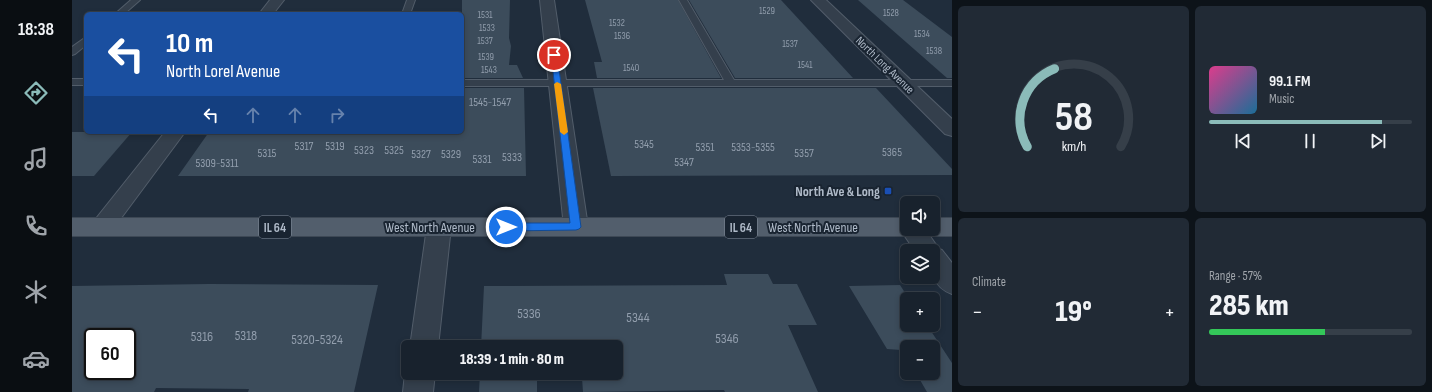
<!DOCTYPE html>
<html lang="en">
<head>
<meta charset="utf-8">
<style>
  :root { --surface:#18222d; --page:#212a35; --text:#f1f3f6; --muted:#9fa4aa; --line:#363f49; --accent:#8bbbb9 }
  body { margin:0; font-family:"Sofia Sans Condensed",sans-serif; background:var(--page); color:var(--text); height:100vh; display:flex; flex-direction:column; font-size:15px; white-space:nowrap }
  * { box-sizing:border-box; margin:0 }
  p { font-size:13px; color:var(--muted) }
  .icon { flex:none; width:22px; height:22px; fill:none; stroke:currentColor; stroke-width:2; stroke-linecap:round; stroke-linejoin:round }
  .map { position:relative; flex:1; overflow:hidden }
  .drawer { display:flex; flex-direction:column; gap:6px; padding:6px; background:#0d1319; width:480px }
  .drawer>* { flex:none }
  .guide { position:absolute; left:12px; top:12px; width:380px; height:122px; border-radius:6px; box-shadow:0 2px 6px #0003,0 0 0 1px var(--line); background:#1a4fa0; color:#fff; overflow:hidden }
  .tools { position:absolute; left:828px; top:196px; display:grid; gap:8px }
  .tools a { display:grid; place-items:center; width:40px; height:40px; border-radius:6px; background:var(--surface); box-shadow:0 2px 6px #0003,0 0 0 1px var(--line); font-size:20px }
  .speed { position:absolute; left:12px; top:328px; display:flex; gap:8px; font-size:20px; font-weight:700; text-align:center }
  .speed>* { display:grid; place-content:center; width:52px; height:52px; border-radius:50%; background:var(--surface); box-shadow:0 2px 6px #0003,0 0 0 1px var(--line); line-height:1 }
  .speed .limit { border:2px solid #111; border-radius:6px; background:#fff; color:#111 }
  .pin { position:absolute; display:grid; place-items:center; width:34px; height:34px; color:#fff; margin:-17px; border:2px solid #fff; border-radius:50%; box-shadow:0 1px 4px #0007 }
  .me { position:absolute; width:44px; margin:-22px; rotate:90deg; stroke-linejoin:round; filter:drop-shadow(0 0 3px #0008) }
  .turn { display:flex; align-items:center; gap:14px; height:84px; padding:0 16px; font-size:18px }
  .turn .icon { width:52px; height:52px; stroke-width:2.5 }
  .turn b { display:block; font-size:28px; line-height:34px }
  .lanes { display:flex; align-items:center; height:38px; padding:0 16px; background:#0003; justify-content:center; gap:20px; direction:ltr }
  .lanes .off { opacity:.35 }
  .big { font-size:30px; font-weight:800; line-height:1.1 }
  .drawer .tile { flex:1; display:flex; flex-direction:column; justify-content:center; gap:6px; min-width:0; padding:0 14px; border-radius:6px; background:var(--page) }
  .drawer .dial { align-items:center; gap:0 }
  .dial svg { height:104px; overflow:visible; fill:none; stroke:var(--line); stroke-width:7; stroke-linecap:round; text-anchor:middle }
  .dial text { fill:var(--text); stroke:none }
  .song { display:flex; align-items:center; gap:12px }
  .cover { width:48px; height:48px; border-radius:6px; background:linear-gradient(135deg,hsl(330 70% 55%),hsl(200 70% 35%)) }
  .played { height:4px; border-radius:2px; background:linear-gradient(90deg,var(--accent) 85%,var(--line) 85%) }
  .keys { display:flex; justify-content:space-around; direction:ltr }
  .heat { display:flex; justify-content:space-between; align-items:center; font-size:22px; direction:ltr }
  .charge { height:6px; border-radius:3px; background:linear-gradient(90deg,#34c759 57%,var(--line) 0) }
  .drawer .tiles { flex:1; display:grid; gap:6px; grid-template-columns:repeat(2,1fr) }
  .trip { position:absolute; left:329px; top:340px; width:222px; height:40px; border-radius:6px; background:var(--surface); box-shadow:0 2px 6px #0003,0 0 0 1px var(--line); font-weight:800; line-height:40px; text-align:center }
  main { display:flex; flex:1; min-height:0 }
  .tabs { display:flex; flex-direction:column; width:72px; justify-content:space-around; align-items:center; background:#0a0e12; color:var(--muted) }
  .tabs .icon { width:28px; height:28px }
  .tabs .current { color:var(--accent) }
  .tabs b { font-size:18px; color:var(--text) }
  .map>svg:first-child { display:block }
</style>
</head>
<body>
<main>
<nav class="tabs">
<b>18:38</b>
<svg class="icon current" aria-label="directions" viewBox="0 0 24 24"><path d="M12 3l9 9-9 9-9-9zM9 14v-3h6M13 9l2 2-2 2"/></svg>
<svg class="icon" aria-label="music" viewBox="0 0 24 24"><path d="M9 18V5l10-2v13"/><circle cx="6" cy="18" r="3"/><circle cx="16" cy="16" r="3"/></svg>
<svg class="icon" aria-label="phone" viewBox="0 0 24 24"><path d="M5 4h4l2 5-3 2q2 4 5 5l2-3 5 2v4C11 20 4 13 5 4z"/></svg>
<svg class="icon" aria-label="climate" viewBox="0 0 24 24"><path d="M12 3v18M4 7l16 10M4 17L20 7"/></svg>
<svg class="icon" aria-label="car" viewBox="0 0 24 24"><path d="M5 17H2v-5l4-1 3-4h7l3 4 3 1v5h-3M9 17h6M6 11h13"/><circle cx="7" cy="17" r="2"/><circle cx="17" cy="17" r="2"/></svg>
</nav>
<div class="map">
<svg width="880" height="392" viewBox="0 0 880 392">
  <rect width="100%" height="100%" fill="#202d3c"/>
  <!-- building -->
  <g fill="#3c4c5b" fill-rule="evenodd">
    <polygon points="390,0 438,0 437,38 439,46 437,65 445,65 451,78 390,78"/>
    <polygon points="513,0 606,0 649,78 525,78 522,62 530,62"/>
    <polygon points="617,0 709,0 781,78 663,78"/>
    <polygon points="786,0 831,0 880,37 880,78 875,78"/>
    <polygon points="390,88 452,88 454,176 106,176 137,132 390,132"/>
    <polygon points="521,88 804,88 880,169 880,175 539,176"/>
    <polygon points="0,132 60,132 22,176 0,176"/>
    <polygon points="652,274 696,274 701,284 725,284 745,325 716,325 746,392 653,392 652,390 511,392 510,378 465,378 465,392 407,392 408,373 544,373 544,347 409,347 412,286 655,285"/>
    <path d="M137 284 306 285 282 392H176L177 389 84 388 82 392H0V286ZM21 337H55V371H21Z"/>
    <polygon points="828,285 837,299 835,299 835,325 855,325 880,363 880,392 855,392 844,373 861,373 861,347 835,347 835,359 829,350 815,349 777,286"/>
  </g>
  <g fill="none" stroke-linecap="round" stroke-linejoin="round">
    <defs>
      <g id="service">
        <polygon points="59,0 68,0 52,14 43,14"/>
        <polygon points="335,0 343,0 338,14 330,14"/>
        <polygon points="607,0 615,0 662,80 880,80 880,86 390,86 390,80 652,80"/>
        <polygon points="14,37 14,45 3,54 0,55 0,47"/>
        <rect x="0" y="79" width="14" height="6"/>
      </g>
      <g id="minor">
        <polygon points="198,0 212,0 201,14 187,14"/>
        <polygon points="468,0 482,0 516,227 512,233 504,236 496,233 492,227"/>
        <polygon points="739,0 754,0 880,119 880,136 873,134"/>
        <polygon points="93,132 113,132 38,233 30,236 22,233 18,227 22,221"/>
        <polygon points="367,218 375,221 379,227 366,347 338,347 355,227 359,221"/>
        <path d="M835 222V229H853L867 249 870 250 880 263V294C858 286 861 270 861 251H843L828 229 832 223Z"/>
        <polygon points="336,366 336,373 363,373 361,392 331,392 333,373"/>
      </g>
      <g id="primary">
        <polygon points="0,218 835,218 835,229 846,229 843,233 835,236 0,236"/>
        <polygon points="861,218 880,218 880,236 861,236 853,233 850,229 861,229"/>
      </g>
    </defs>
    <!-- service casing -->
    <use href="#service" stroke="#525d6a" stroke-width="2"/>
    <!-- minor casing -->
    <use href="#minor" stroke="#525d6a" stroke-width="2"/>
    <!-- primary casing -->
    <use href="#primary" stroke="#3d4855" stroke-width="2"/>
    <!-- service -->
    <use href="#service" fill="#343f4c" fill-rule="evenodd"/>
    <!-- minor -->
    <use href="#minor" fill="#343f4c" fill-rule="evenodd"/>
    <!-- primary -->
    <use href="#primary" fill="#525e6c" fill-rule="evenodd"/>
  </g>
  <!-- route -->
  <polygon fill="#1a73e8" stroke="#114b97" points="479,54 485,55 509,227 507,229 504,230 434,231 431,230 430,227 431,224 434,223 498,223"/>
  <!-- slow -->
  <polygon fill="#f59e0b" points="485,82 489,84 496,132 492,135 488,132 482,84"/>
  <!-- markers -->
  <rect fill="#1a4fb4" stroke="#192431" stroke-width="1.5" x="812" y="187" width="8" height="8" rx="2"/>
  <g text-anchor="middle" stroke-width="4" stroke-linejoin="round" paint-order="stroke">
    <!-- far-number labels -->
    <g font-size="10" fill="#929ead">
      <text x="695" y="14">1529</text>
      <text x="819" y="16">1528</text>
      <text x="413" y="18">1531</text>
      <text x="545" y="26">1532</text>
      <text x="415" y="31">1533</text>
      <text x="850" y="37">1534</text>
      <text x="550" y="39">1536</text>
      <text x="413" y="44">1537</text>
      <text x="718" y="47">1537</text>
      <text x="862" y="54">1538</text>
      <text x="414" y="60">1539</text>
      <text x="733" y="68">1541</text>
      <text x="559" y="71">1540</text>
      <text x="417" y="73">1543</text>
    </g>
    <!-- far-street labels -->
    <g font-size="12" fill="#afbac8" stroke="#192431">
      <text transform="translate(813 65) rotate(44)" y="4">North Long Avenue</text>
    </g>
    <!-- number labels -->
    <g font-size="12" fill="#929ead">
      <text x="418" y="106">1545-1547</text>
      <text x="572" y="148">5345</text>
      <text x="232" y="150">5317</text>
      <text x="263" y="150">5319</text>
      <text x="633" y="151">5351</text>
      <text x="681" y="151">5353-5355</text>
      <text x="292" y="154">5323</text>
      <text x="322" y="154">5325</text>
      <text x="820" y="156">5365</text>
      <text x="195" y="157">5315</text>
      <text x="732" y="157">5357</text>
      <text x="349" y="158">5327</text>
      <text x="379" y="158">5329</text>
      <text x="440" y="161">5333</text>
      <text x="410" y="163">5331</text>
      <text x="612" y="166">5347</text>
      <text x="145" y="167">5309-5311</text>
    </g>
    <!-- shield labels -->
    <g fill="#192431" stroke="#828d9b" stroke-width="1">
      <rect x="187" y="216" width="32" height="22" rx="3"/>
      <rect x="653" y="216" width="32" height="22" rx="3"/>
    </g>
    <g font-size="13" font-weight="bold" fill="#afbac8">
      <text x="203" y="232">IL 64</text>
      <text x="669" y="232">IL 64</text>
    </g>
    <!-- poi labels -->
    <g font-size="14" font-weight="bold" fill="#afbac8" stroke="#192431" text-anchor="end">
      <text x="808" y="196">North Ave &amp; Long</text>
    </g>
    <!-- street labels -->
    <g font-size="14" fill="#afbac8" stroke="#192431">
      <text x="358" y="232">West North Avenue</text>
      <text x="741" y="232">West North Avenue</text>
    </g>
    <!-- near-number labels -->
    <g font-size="14" fill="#929ead">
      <text x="457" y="318">5336</text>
      <text x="566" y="322">5344</text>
      <text x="174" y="340">5318</text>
      <text x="130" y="341">5316</text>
      <text x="655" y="343">5346</text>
      <text x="245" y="344">5320-5324</text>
    </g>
  </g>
</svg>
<div class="tools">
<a><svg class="icon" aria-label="sound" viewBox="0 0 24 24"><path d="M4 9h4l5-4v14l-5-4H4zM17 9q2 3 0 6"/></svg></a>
<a><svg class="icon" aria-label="layers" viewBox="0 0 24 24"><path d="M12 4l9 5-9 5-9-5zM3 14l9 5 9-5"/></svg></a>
<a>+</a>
<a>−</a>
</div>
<div class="speed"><div class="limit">60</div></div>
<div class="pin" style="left:482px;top:55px;background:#d93025"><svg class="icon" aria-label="arrive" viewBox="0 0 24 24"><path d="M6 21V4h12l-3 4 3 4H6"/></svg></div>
<svg class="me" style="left:434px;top:227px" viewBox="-20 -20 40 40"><circle r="17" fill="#1a73e8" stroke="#fff" stroke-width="3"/><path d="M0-11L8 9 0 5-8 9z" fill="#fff"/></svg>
<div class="trip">18:39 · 1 min · 80 m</div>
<div class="guide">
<div class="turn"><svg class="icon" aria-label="left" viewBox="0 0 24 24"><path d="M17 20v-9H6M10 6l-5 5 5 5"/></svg><div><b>10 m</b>North Lorel Avenue</div></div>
<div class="lanes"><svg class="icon" aria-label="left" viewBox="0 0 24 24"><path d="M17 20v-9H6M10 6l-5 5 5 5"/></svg><svg class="icon off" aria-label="ahead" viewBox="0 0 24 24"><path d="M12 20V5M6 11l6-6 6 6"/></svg><svg class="icon off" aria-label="ahead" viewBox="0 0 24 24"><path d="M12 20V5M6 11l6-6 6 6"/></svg><svg class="icon off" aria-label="right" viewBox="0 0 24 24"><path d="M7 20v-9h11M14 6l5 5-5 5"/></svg></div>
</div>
</div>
<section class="drawer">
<div class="tiles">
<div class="tile dial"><svg viewBox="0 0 100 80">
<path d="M14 69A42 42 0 1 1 86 69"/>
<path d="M14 69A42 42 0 0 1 35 9" stroke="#8bbbb9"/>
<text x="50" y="56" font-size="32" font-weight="700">58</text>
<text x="50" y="72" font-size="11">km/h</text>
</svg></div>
<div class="tile">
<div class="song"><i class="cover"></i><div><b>99.1 FM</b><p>Music</p></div></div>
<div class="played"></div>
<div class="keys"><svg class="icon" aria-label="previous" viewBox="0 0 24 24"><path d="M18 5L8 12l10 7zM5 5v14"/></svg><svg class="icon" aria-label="pause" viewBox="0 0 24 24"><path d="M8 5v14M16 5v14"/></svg><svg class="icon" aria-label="next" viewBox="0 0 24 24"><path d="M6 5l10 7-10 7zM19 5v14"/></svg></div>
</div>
<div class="tile"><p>Climate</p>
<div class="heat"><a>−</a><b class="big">19°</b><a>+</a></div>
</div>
<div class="tile"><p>Range · 57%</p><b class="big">285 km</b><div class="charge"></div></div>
</div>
</section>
</main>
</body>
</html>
